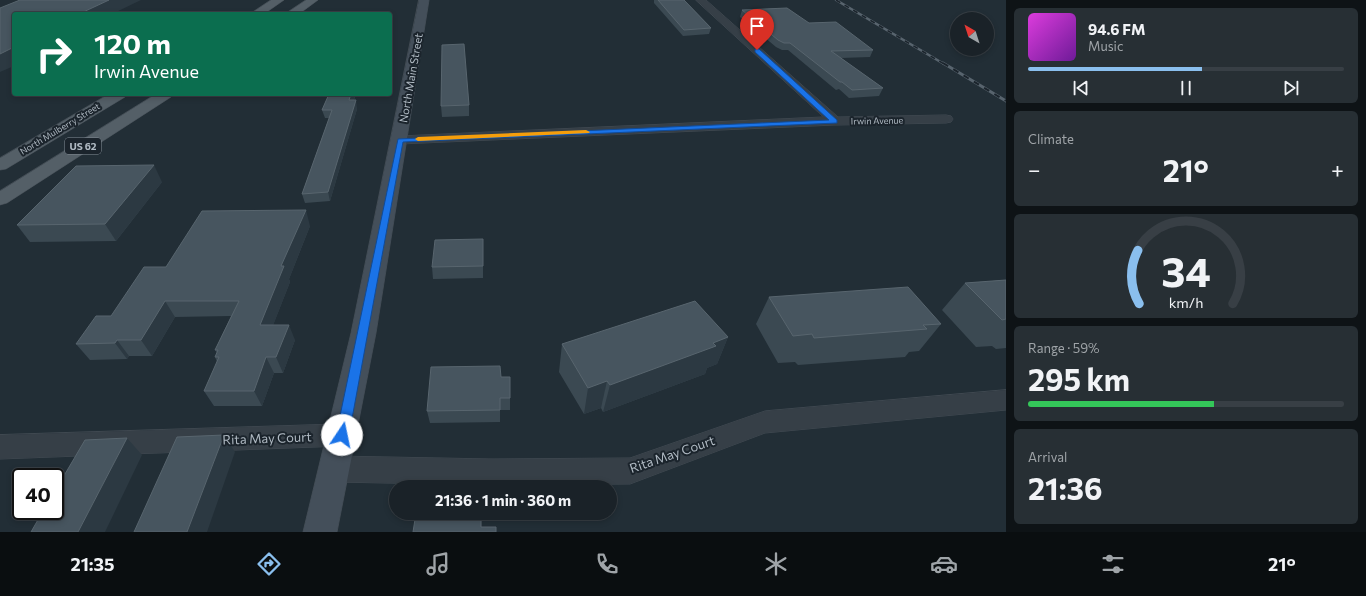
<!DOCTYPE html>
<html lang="en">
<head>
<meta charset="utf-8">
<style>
  :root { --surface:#1a2228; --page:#272f34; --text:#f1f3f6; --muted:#9fa4a8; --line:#383f45; --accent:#8abfee }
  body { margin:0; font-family:Commissioner,sans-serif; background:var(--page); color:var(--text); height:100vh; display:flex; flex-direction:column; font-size:15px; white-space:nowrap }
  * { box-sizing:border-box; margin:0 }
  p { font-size:13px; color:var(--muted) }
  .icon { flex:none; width:22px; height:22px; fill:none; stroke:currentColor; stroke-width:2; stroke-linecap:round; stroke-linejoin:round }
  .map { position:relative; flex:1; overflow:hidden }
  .panel { display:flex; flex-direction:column; gap:8px; padding:8px; background:#0e1316; width:360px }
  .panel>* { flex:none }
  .hud { position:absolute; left:12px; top:12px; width:380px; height:84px; border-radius:4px; box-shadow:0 2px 6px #0003,0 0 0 1px var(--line); background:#0b6e4f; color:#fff; overflow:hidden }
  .needle { width:26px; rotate:321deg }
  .tools { position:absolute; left:950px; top:12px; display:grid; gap:8px }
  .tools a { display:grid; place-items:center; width:44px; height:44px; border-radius:50%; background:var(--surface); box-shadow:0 2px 6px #0003,0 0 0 1px var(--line); font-size:20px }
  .speed { position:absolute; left:12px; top:468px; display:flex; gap:8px; font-size:20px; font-weight:700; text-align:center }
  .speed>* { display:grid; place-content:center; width:52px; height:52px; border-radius:50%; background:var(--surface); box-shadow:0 2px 6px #0003,0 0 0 1px var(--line); line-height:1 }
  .speed .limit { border:2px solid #111; border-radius:6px; background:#fff; color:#111 }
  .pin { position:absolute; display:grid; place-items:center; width:34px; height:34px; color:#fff; margin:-41px -17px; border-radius:50% 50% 50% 0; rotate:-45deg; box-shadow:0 0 4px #0007 }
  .pin .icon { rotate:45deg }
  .me { position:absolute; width:44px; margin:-22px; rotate:11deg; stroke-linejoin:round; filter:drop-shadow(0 0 3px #0008) }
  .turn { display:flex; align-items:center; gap:14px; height:84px; padding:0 16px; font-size:18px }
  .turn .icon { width:52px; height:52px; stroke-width:2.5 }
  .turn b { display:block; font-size:28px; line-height:34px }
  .big { font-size:30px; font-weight:700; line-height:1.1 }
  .panel .card { flex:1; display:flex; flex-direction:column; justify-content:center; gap:6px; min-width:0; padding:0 14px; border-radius:6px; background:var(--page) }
  .panel .dial { align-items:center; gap:0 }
  .dial svg { height:104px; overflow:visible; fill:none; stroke:var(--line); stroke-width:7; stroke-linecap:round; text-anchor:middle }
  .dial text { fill:var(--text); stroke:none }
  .song { display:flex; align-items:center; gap:12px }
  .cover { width:48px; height:48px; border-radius:6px; background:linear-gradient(135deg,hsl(300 70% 55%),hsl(280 70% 35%)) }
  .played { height:4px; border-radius:2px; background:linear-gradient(90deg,var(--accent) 55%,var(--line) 55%) }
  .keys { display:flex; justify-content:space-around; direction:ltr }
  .heat { display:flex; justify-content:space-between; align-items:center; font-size:22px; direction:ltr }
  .charge { height:6px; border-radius:3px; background:linear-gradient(90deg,#34c759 59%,var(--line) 0) }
  .trip { position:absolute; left:389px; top:480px; width:228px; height:40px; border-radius:20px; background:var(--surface); box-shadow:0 2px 6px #0003,0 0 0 1px var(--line); font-weight:700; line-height:40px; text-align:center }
  .tabs { display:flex; height:64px; justify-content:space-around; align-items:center; background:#0a0e10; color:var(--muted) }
  .tabs .icon { width:28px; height:28px }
  .tabs .active { color:var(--accent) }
  .tabs b { font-size:18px; color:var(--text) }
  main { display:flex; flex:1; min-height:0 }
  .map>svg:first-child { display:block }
</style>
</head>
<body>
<main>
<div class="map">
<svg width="1006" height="532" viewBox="0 0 1006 532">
  <rect width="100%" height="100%" fill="#222e36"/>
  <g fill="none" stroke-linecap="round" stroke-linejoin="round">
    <defs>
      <g id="street">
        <polygon points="696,0 706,0 838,117 946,115 951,116 953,119 951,122 946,123 835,125 400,144 395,143 393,140 395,137 400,136 823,117"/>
        <polygon points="1006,390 1006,410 765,433 630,484 491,485 335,482 326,478 322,469 326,460 335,456 491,459 630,458 765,411"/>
        <polygon points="342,424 351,427 355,435 351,443 342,446 0,459 0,435"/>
      </g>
      <polygon id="secondary" points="419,0 429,0 376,333 337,532 303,532 351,333"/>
      <g id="primary">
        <polygon points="271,0 284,0 264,14 250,14"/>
        <polygon points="306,0 318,0 299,14 285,14"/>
        <polygon points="109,94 127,94 125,97 6,169 0,170 0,158"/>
        <polygon points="156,94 173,94 171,97 7,203 0,205 0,191"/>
      </g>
    </defs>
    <!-- street casing -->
    <use href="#street" stroke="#424b53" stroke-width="1"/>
    <!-- secondary casing -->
    <use href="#secondary" stroke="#424b53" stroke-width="1"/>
    <!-- primary casing -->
    <use href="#primary" stroke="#424b53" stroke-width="1"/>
    <!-- street -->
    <use href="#street" fill="#363f47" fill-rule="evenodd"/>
    <!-- secondary -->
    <use href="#secondary" fill="#444f5a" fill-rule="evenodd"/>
    <!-- primary -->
    <use href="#primary" fill="#545f67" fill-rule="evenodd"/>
    <defs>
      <polyline id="rail-far1" points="836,0 944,64"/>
      <polyline id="rail" points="943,63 1006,101"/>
    </defs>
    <!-- rail-far1 casing -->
    <use href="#rail-far1" stroke="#58646e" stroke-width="2.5"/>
    <!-- rail casing -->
    <use href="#rail" stroke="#58646e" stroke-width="3"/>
    <!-- rail-far1 -->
    <use href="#rail-far1" stroke="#1b242c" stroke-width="1.5" stroke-dasharray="5" stroke-linecap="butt"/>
    <!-- rail -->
    <use href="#rail" stroke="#1b242c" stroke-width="2" stroke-dasharray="6" stroke-linecap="butt"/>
  </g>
  <!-- wall -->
  <g fill="#3b4952">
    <polygon points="654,0 684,0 711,28 709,34 683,36 654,3"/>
    <polygon points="742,10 809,23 873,50 870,57 841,58 883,88 879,96 849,98 839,89 836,90 788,50 782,50 776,47 740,17"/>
    <polygon points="329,94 356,94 354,100 357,109 330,201 305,203 302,194 329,118 325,118 322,110"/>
    <polygon points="469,105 469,116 442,117 441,106"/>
    <polygon points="162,182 116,241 30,242 17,225"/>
    <polygon points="310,226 289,279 290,282 273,325 295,340 283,373 274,373 262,406 214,406 204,391 217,362 215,357 217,353 215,350 231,316 175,317 152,356 129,356 127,359 90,360 76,344 111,316 166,267"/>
    <polygon points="483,239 483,278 433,279 432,267"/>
    <polygon points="1006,280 1006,348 996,349 992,346 976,347 942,310 965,283"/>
    <polygon points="769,297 941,324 919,351 909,352 905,357 798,365 795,362 778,363 756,324"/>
    <polygon points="728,337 717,364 707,368 705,374 603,412 601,408 584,414 559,372 562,344"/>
    <polygon points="501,377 510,398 510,410 500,410 500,422 430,423 427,411"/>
  </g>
  <!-- shaded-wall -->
  <g fill="#2c3942">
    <polygon points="109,0 141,0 112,14 79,14"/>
    <polygon points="14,47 14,66 0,72 0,54"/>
    <polygon points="351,94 356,94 350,109 349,100"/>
    <polygon points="356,100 357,109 330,201 328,192"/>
    <polygon points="154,165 162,182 116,241 105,224"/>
    <polygon points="306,210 310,226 289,279 290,282 267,341 260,325 281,266"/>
    <polygon points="165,301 175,317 152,356 141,340"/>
    <polygon points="289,325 295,340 283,373 276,357"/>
    <polygon points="728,337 717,364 707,368 705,374 603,412 610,385 713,343"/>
    <polygon points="117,340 129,356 127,359 115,343"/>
    <polygon points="266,357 274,373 262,406 254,391"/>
    <polygon points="607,381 601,408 584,414 588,388"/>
    <polygon points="224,435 235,452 207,532 187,532"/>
    <polygon points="127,438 142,455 105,532 78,532"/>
    <polygon points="481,513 482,513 482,518 481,532"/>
  </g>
  <!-- building -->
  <g fill="#47555f" stroke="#58656e">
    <polygon points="20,0 109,0 79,14 14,14 14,47 0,54 0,8"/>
    <polygon points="658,0 684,0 711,28 684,30"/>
    <polygon points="787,8 809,23 836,22 873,50 831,51 883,88 852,90 842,82 840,82 790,43 784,43 778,40 742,10"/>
    <polygon points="464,44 469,105 441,106 442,45"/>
    <polygon points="329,94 351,94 349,100 356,100 328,192 302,194 332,110 322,110"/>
    <polygon points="154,165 105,224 17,225 76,166"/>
    <polygon points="306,210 281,266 284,266 260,325 289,325 276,357 266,357 254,391 204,391 219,357 215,357 218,350 215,350 239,301 165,301 141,340 117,340 115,343 76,344 96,316 111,316 144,267 166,267 202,211"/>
    <polygon points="483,239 483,266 432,267 435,240"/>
    <polygon points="1006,280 1006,319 1002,320 965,283"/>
    <polygon points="908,287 941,324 923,325 927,329 814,338 812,334 793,336 769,297"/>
    <polygon points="695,301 728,337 713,343 716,346 610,385 607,381 588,388 562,344"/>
    <polygon points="500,366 501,377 510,377 510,398 500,398 500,410 427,411 431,367"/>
    <polygon points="224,435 187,532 134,532 177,437"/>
    <polygon points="127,438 78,532 31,532 43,511 55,511 55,491 85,440"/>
    <polygon points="416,513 481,513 481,527 496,527 496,532 413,532"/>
  </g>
  <!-- route -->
  <polygon fill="#1a73e8" stroke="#114b97" points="755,49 759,49 837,120 837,123 403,142 349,435 347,439 342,441 338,439 336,435 398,139 829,120 755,52"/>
  <!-- slow -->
  <polygon fill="#f59e0b" points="586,130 590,132 589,133 418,141 415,139 418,137"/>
  <g text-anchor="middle" stroke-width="4" stroke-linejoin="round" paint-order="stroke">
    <!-- far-street labels -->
    <g font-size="9" fill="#b0bac3" stroke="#1b242c">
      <text transform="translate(877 121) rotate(-1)" y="3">Irwin Avenue</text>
      <text transform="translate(60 129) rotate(-31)" y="3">North Mulberry Street</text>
    </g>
    <!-- shield labels -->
    <rect fill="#1b242c" stroke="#838d96" stroke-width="1" x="65" y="138" width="36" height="16" rx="3"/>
    <g font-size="10" font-weight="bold" fill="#b0bac3">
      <text x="83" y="150">US 62</text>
    </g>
    <!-- street labels -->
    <g font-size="11" fill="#b0bac3" stroke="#1b242c">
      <text transform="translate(411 78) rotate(-80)" y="4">North Main Street</text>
    </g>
    <!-- near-street labels -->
    <g font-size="13" fill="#b0bac3" stroke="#1b242c">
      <text transform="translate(267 438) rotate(-2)" y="5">Rita May Court</text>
      <text transform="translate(672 454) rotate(-19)" y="5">Rita May Court</text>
    </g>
  </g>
</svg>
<div class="tools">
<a><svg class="needle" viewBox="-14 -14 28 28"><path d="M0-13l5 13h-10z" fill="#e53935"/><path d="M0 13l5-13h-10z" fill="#9fa4a8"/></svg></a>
</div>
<div class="speed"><div class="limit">40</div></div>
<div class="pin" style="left:757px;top:50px;background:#d93025"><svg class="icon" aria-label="arrive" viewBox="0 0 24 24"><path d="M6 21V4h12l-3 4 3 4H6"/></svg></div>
<svg class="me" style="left:342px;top:435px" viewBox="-20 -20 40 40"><circle r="19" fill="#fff"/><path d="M0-13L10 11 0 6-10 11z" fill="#1a73e8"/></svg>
<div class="trip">21:36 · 1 min · 360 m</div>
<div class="hud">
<div class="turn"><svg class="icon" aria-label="right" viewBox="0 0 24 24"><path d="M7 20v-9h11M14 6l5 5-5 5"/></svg><div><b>120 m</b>Irwin Avenue</div></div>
</div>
</div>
<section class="panel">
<div class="card">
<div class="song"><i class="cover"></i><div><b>94.6 FM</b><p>Music</p></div></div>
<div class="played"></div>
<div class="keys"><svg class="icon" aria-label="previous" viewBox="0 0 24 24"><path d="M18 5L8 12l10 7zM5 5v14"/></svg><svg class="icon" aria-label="pause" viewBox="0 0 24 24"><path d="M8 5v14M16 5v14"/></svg><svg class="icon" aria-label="next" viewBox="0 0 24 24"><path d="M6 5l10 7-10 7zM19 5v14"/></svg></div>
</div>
<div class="card"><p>Climate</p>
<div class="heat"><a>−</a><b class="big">21°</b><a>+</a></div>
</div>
<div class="card dial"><svg viewBox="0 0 100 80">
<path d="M14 69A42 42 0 1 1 86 69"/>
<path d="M14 69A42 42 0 0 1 13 28" stroke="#8abfee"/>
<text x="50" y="56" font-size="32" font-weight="700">34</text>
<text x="50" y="72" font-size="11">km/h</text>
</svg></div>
<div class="card"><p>Range · 59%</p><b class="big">295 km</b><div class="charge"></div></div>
<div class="card"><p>Arrival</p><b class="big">21:36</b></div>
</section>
</main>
<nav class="tabs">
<b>21:35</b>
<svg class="icon active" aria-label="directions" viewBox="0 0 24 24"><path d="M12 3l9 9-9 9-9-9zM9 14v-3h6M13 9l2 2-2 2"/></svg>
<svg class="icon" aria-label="music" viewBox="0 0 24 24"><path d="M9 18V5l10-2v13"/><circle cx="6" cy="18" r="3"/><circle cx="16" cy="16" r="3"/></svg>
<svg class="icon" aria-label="phone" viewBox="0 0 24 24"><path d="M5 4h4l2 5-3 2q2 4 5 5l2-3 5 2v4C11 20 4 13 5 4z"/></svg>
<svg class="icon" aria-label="climate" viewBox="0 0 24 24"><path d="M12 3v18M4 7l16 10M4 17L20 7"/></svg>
<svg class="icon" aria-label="car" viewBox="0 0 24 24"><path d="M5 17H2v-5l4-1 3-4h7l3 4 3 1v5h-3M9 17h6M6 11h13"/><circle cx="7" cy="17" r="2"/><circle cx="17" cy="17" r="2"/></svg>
<svg class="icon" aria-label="filters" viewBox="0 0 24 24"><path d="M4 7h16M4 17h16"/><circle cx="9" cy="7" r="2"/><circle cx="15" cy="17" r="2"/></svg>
<b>21°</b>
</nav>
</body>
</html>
